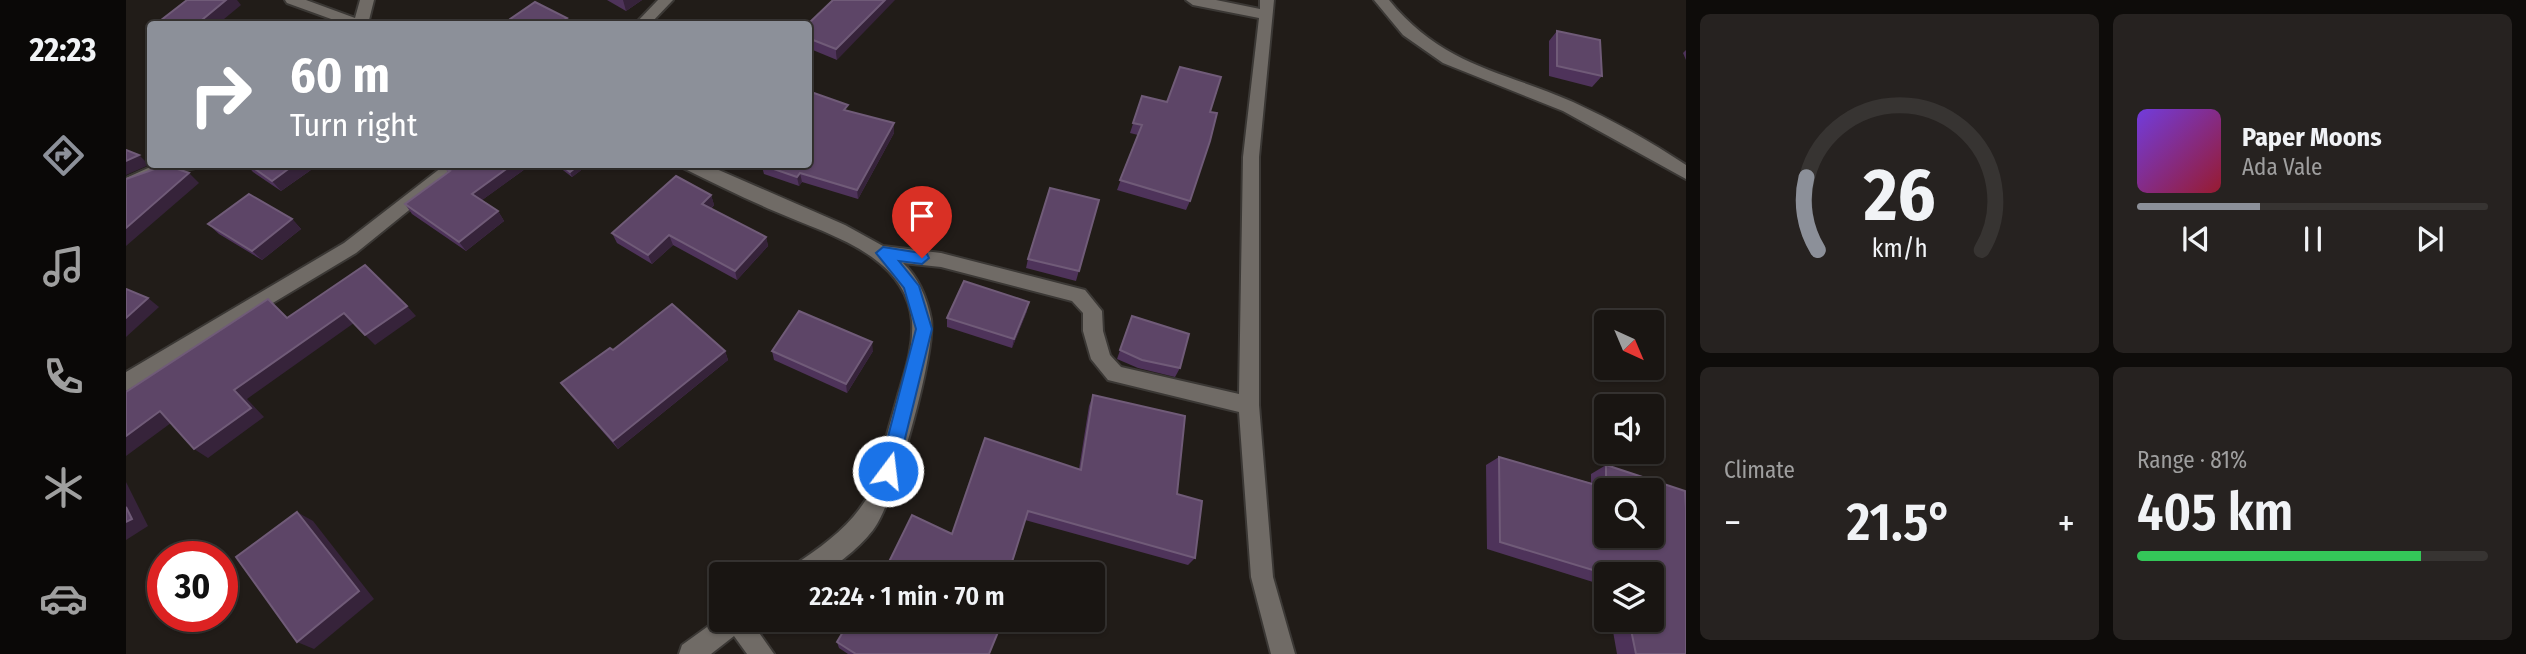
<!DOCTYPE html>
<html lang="en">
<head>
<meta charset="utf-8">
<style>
  :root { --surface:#191512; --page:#262220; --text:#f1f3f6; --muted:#9f9f9f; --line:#373432; --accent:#8c9099 }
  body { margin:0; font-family:"Fira Sans Condensed",sans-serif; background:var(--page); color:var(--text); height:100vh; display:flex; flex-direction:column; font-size:26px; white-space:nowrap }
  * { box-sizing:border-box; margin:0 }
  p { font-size:23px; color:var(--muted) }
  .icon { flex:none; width:38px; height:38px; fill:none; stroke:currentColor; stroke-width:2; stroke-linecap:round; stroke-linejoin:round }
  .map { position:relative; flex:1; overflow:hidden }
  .side { display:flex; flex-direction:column; gap:14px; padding:14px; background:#0e0c0a; width:840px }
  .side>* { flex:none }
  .banner { position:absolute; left:21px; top:21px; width:665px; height:147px; border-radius:7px; box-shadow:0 2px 5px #0004,0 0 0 2px var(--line); background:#8c9099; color:#fff; overflow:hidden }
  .needle { width:46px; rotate:136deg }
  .controls { position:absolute; left:1468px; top:310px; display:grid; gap:14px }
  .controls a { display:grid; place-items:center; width:70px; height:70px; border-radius:7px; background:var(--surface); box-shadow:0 2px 5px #0004,0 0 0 2px var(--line); font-size:35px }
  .speed { position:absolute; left:21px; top:541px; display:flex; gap:14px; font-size:35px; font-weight:700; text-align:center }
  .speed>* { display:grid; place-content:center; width:91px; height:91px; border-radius:50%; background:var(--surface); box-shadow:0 2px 5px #0004,0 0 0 2px var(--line); line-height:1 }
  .speed .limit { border:10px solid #d22; background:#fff; color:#111 }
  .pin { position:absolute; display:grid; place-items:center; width:60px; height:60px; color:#fff; margin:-72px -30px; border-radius:50% 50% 50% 0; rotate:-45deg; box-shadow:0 0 7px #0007 }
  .pin .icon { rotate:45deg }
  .me { position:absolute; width:77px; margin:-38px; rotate:15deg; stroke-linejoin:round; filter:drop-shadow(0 0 5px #0008) }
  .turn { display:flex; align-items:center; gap:24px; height:147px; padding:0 28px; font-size:32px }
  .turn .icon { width:91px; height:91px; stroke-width:2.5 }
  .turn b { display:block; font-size:49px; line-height:60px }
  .big { font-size:52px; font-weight:600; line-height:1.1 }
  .side .card { flex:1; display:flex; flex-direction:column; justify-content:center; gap:10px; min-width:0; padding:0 24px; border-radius:10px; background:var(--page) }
  .side .dial { align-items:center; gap:0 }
  .dial svg { height:182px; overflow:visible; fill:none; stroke:var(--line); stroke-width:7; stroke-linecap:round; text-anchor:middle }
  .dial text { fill:var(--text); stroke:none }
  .song { display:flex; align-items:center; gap:21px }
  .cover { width:84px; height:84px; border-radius:10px; background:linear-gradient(135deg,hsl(260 70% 55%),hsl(350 70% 35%)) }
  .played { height:7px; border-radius:4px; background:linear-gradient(90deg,var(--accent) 35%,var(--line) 35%) }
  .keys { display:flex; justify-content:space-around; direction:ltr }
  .heat { display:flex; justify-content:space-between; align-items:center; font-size:38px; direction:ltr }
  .charge { height:10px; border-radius:5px; background:linear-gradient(90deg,#34c759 81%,var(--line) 0) }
  .side .tiles { flex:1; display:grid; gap:14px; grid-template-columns:repeat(2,1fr) }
  .trip { position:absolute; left:583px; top:562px; width:396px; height:70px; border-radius:7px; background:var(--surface); box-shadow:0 2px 5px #0004,0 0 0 2px var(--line); font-weight:600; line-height:70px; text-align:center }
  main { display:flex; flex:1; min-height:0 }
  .tabs { display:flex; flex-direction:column; width:126px; justify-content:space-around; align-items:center; background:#0a0807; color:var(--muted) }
  .tabs .icon { width:49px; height:49px }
  .tabs .on { color:var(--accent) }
  .tabs b { font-size:32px; color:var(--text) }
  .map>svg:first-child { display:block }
</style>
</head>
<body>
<main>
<nav class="tabs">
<b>22:23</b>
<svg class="icon on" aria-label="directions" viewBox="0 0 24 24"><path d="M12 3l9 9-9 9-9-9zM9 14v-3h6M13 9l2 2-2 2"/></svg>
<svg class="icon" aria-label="music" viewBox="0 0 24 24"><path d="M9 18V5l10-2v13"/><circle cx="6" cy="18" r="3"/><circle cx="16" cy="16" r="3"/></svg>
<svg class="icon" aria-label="phone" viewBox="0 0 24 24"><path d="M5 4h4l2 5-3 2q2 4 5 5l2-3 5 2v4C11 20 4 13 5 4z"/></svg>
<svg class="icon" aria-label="climate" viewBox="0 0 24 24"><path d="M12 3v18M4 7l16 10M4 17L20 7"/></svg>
<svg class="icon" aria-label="car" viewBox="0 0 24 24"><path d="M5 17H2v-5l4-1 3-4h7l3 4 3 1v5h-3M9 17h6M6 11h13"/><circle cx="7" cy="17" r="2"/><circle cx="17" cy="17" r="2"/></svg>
</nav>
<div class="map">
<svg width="1560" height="654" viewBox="0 0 1560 654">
  <rect width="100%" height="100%" fill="#211c18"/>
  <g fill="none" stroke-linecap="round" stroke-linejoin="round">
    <defs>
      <g id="minor">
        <polygon points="159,0 180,0 229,18 234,0 248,0 242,24 219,24 161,3"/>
        <polygon points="532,0 547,0 524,24 509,24"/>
        <path d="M1060 0H1090L1134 9V0H1148L1133 157V405L1147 577 1169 654H1145L1125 577 1113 412 982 380 965 359 957 331V313L946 301 815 267 777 263C792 277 801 298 805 319 810 353 770 493 751 524 742 540 712 566 695 573 687 577 673 574 664 574L667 566C699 544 726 526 745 491 754 461 762 430 771 399 778 374 788 348 786 321 780 254 700 234 648 211 618 198 587 183 557 168L555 164H579L719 225 757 246 815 253 959 290 976 311 977 331 984 355 995 367 1113 394 1117 157 1133 18 1067 5Z"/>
        <path d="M1248 0H1263C1317 66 1374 70 1447 102 1486 120 1524 141 1560 165V179L1437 111 1317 63 1277 35Z"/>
        <polygon points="31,164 71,164 69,168 44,173 0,191 0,178"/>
        <polygon points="320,164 340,164 230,253 0,391 0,372 218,243"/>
        <polygon points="595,617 595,620 624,620 648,654 621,654 608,636 585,654 553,654 556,645"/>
      </g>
    </defs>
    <!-- minor casing -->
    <use href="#minor" stroke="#3b3835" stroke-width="4"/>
    <!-- minor -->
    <use href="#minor" fill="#706b66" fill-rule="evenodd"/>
  </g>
  <!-- wall -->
  <g fill="#4e335a" fill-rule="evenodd">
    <polygon points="481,0 516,0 500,11"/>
    <polygon points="707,0 711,60 682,48 682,24"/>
    <polygon points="1431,31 1476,76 1466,87 1423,76 1423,41"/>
    <polygon points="1560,50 1560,60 1557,53"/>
    <polygon points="1016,96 1084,112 1064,201 1060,210 991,190 1012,135 1004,133"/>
    <polygon points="723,111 768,133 732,199 676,182 673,186 638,174 636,167 630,164 682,164"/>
    <polygon points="120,164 191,164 192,165 155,191 127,172"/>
    <polygon points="325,164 406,164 356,200 372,211 378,221 340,251 286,214 279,204 322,172 320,169"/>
    <polygon points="429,164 463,164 446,177"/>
    <polygon points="585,195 588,205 585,209 640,237 642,246 611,280 547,245 526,264 491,243 486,233"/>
    <polygon points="973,200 950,281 900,268 902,259"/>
    <polygon points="166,219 175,229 136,260 93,234 82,224"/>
    <polygon points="901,311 886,348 821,327 821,318"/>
    <polygon points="1006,316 1054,368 1049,377 1012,368 991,359"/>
    <polygon points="487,350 599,351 602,360 492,449 441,391 435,383"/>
    <polygon points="646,351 747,351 721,393 648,360"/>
    <polygon points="967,395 1051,494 1069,558 1062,565 899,520 886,562 826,534 953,469 963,406"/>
    <path d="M1373 457 1465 483V474L1480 465 1559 491 1560 509V654H1491L1485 620H1526V574H1480V599V596L1467 591V582L1361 549 1360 465ZM1480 490H1526V536H1480Z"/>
    <polygon points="711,642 863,654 722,654 713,648"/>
  </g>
  <!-- shaded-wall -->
  <g fill="#36233a">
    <polygon points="100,0 111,0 115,5 92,24 71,24"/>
    <polygon points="497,0 516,0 500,11"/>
    <polygon points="759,0 769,0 711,60 710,49"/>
    <polygon points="441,18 444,24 432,24"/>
    <polygon points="768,123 768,133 732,199 731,190"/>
    <polygon points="13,155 23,165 0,175 0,161"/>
    <polygon points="169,164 192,165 155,191 146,181"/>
    <polygon points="306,164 316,164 309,169"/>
    <polygon points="387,164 406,164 352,203 346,194"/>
    <polygon points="454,164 463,164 446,177 444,172"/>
    <polygon points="63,173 73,183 0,246 0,228"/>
    <polygon points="674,173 676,182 673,186 671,177"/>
    <polygon points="585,195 588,205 579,214 576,204"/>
    <polygon points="372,211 378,221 340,251 333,242"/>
    <polygon points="166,219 175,229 136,260 126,251"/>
    <polygon points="543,235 547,245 526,264 522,255"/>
    <polygon points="640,237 642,246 611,280 609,271"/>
    <polygon points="22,298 33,307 0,337 0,318"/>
    <polygon points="903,302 901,311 886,348 888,339"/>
    <polygon points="281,306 290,316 249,345 239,335"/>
    <polygon points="218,313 228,323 121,399 138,417 82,458 68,449 108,390"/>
    <polygon points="746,342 747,351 721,393 720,384"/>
    <polygon points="599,351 602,360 492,449 487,441"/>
    <polygon points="34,411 49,420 0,456 0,436"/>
    <polygon points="0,482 22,526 0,540"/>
    <polygon points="171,512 187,521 248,599 188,649 171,642"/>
  </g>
  <!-- building -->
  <g fill="#5d4567" stroke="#705b78" stroke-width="2" fill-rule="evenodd">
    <polygon points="61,0 100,0 71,24 30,24"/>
    <polygon points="707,0 759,0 710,49 682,38 682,24"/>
    <polygon points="409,2 441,18 432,24 377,24"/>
    <polygon points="1431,31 1474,40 1476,76 1431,66"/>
    <polygon points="1054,67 1095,77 1084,112 1091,113 1084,141 1064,201 994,180 1016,125 1007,123 1016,96 1041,102"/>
    <polygon points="685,92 722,105 718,110 768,123 731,190 674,173 671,177 636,165 682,164 682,95"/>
    <polygon points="0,150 13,155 0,161"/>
    <polygon points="122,164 169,164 146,181"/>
    <polygon points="325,164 387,164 346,194 372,211 333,242 279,204 324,171 320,169"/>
    <polygon points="434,164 454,164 444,172"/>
    <polygon points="40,165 63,173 0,228 0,179"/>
    <polygon points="550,176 585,195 576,204 640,237 609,271 543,235 522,255 486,233"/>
    <polygon points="924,188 973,200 953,271 902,259"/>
    <polygon points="123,194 166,219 126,251 82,224"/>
    <polygon points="239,265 281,306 239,335 218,313 108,390 125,408 68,449 34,411 0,436 0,392 142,299 161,318"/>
    <polygon points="838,281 903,302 888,339 821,318"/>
    <polygon points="0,289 22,298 0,318"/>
    <polygon points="546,304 599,351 487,441 435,383 484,348 487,350"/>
    <polygon points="673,311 746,342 720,384 646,351"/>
    <polygon points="1006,316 1063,334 1054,368 1016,360 994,350"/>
    <polygon points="967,395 1059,416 1051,494 1076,501 1069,558 902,511 886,562 898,567 896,574 757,574 786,515 826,534 859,438 955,470"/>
    <path d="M1373 457 1480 488V465L1559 491 1560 509V654H1510L1503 620H1526V574H1480L1374 542ZM1480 490H1526V536H1480Z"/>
    <polygon points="0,507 6,519 0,522"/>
    <polygon points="171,512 233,591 171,642 110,557"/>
    <polygon points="724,620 877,620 863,654 730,654 711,642"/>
  </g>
  <!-- route -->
  <polygon fill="#1a73e8" stroke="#114b97" stroke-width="2" points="757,247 801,254 803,258 796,264 773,261 793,286 806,329 771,471 768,476 762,479 756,476 753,471 790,329 778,288 750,253"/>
</svg>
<div class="controls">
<a><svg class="needle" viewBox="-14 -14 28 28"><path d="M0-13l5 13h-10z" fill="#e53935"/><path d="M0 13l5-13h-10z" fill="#9f9f9f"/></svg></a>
<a><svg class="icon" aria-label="sound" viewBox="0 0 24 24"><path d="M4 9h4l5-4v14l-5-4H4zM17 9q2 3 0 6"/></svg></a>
<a><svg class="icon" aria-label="search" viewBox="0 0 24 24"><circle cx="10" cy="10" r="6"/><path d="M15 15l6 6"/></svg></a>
<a><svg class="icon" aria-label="layers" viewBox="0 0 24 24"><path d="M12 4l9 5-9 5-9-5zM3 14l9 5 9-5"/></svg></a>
</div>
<div class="speed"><div class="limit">30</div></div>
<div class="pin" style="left:796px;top:258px;background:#d93025"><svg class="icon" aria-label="arrive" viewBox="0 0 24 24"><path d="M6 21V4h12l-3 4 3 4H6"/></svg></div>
<svg class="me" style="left:762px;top:471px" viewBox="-20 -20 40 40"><circle r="17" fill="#1a73e8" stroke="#fff" stroke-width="3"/><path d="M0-11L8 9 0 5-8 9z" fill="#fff"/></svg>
<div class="trip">22:24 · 1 min · 70 m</div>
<div class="banner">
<div class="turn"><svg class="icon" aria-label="right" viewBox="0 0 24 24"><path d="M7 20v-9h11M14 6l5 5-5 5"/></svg><div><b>60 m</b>Turn right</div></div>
</div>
</div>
<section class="side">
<div class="tiles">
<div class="card dial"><svg viewBox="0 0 100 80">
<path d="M14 69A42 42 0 1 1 86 69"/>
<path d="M14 69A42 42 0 0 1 9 37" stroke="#8c9099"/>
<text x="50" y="56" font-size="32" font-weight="700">26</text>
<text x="50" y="72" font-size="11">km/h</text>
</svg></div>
<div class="card">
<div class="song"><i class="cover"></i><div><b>Paper Moons</b><p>Ada Vale</p></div></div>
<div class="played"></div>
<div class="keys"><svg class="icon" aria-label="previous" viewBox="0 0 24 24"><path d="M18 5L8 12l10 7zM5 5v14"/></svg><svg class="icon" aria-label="pause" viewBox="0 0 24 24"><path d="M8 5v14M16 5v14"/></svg><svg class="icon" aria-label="next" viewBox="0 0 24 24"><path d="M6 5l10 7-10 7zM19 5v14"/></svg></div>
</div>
<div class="card"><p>Climate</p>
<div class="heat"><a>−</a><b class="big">21.5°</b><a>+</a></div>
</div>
<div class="card"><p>Range · 81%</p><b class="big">405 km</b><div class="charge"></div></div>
</div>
</section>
</main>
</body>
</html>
